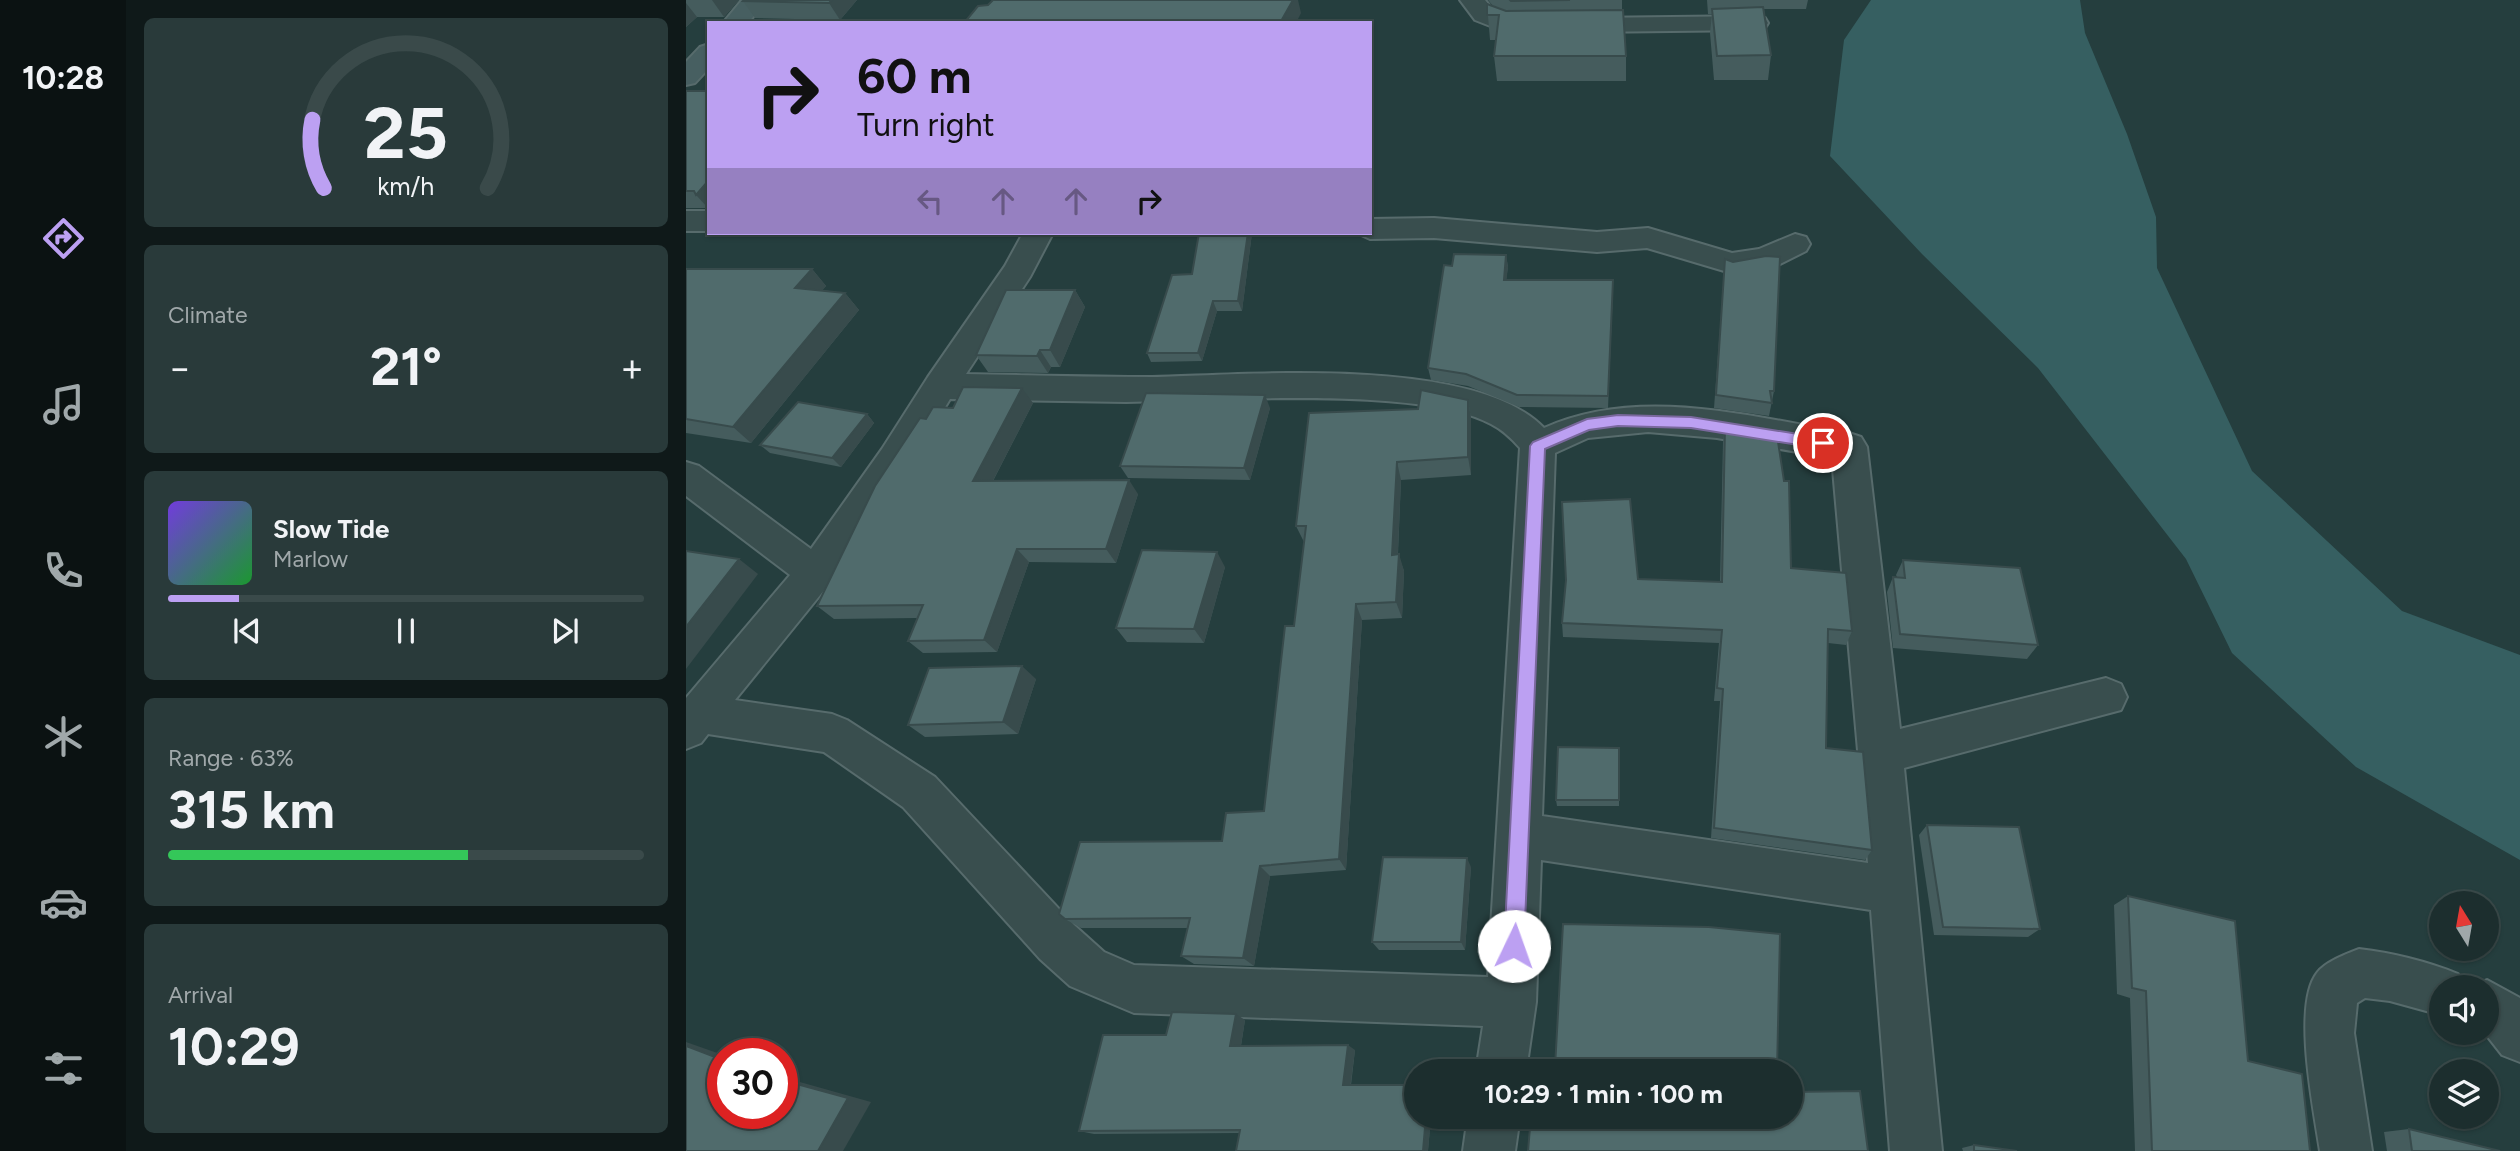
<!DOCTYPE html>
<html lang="en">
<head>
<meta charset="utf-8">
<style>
  :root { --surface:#1c2e2e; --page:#293a3a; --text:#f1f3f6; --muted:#a0a8aa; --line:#3a4a4a; --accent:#bca0f2 }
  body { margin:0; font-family:Figtree,sans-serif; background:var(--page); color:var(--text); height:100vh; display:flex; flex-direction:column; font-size:26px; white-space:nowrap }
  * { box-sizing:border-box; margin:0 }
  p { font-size:23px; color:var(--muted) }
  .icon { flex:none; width:38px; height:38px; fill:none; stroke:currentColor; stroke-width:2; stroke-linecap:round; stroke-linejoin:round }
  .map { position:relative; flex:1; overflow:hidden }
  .side { display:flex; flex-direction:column; gap:18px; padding:18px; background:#0f1919; width:560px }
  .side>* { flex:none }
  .top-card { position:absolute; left:21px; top:21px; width:665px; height:214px; border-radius:0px; box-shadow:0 2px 5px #0004,0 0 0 2px var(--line); background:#bca0f2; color:#111; overflow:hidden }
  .needle { width:46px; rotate:349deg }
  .buttons { position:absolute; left:1743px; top:891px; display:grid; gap:14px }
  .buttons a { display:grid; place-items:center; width:70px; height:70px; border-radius:50%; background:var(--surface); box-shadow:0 2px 5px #0004,0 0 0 2px var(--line); font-size:35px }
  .speed { position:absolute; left:21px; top:1038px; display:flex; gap:14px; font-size:35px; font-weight:700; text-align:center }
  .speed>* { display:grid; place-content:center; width:91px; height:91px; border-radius:50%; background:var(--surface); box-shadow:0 2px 5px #0004,0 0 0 2px var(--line); line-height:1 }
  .speed .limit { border:10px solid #d22; background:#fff; color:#111 }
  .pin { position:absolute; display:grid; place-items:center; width:60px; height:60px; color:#fff; margin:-30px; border:4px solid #fff; border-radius:50%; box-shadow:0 2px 7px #0007 }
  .me { position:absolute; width:77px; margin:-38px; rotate:3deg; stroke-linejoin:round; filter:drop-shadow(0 0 5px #0008) }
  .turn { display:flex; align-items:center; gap:24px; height:147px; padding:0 35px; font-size:32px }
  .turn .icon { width:91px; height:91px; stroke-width:2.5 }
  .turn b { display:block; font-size:49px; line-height:60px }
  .lanes { display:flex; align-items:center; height:66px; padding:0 35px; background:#0003; justify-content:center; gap:35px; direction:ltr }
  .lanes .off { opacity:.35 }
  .big { font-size:52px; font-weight:700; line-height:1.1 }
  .side .tile { flex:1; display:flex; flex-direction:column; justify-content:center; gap:10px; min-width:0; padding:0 24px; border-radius:10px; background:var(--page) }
  .side .dial { align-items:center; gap:0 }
  .dial svg { height:182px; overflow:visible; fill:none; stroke:var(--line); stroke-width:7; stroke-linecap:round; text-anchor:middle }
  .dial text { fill:var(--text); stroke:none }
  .song { display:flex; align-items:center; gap:21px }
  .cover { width:84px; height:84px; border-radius:10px; background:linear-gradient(135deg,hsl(260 70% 55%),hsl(130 70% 35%)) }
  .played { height:7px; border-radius:4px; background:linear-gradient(90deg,var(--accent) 15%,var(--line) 15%) }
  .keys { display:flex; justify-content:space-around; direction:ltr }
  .heat { display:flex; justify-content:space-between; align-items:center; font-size:38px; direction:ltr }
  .charge { height:10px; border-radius:5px; background:linear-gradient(90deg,#34c759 63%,var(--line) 0) }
  .trip { position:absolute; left:718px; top:1059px; width:399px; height:70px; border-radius:35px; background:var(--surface); box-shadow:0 2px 5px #0004,0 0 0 2px var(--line); font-weight:700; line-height:70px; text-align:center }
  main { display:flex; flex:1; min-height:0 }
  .tabs { display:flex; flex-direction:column; width:126px; justify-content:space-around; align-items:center; background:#0b1212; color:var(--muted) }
  .tabs .icon { width:49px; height:49px }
  .tabs .active { color:var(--accent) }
  .tabs b { font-size:32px; color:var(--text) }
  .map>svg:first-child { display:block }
</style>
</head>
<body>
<main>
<nav class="tabs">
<b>10:28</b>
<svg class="icon active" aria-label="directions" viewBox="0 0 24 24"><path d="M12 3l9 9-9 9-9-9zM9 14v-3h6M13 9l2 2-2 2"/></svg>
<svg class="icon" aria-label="music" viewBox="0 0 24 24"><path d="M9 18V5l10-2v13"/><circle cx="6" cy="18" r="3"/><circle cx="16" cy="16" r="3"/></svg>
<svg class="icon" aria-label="phone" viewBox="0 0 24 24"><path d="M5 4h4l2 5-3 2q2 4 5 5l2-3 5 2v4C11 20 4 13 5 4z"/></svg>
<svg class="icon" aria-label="climate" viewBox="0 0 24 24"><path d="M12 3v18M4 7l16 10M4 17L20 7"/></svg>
<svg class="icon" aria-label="car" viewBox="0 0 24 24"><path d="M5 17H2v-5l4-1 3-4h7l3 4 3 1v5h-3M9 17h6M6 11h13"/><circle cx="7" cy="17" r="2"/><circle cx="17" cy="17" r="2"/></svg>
<svg class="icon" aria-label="filters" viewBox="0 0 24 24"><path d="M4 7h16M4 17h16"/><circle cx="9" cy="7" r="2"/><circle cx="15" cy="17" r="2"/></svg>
</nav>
<section class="side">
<div class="tile dial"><svg viewBox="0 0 100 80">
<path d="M14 69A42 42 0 1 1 86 69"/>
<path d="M14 69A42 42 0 0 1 9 39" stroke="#bca0f2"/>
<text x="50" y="56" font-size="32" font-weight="700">25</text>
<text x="50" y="72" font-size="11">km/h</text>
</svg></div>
<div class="tile"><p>Climate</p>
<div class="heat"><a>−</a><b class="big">21°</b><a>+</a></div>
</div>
<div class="tile">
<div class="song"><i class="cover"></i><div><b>Slow Tide</b><p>Marlow</p></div></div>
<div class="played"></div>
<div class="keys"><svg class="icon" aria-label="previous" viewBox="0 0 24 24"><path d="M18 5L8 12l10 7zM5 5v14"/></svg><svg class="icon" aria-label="pause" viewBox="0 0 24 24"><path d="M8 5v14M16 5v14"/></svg><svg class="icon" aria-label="next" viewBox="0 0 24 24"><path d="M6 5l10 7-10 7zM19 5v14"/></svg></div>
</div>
<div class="tile"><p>Range · 63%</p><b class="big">315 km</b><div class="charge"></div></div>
<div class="tile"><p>Arrival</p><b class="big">10:29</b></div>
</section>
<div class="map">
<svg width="1834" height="1151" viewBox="0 0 1834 1151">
  <rect width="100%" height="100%" fill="#253e3e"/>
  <!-- water -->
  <polygon fill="#365f61" points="1185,0 1394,0 1399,33 1441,134 1470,217 1471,268 1566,471 1716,611 1834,655 1834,860 1670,767 1546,653 1500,559 1352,368 1236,254 1144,156 1158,40"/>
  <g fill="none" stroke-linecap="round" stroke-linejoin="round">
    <defs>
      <g id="minor">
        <polygon points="774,0 799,0 807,10 826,19 1070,16 1079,18 1082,23 1079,28 1070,30 822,33 789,20"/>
        <rect x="0" y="211" width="23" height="20"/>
        <polygon points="748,218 911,232 962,228 1046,253 1073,249 1109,234 1120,237 1124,244 1120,251 1090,266 1045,273 961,248 911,252 748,238 684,239 671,233 684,233 684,219"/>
        <path d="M337 233H367L344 277 280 374C342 375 404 377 466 377 562 375 788 355 858 428 954 385 1064 417 1163 433L1175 437 1181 447 1214 729 1420 678 1435 684 1441 697 1435 710 1218 768 1256 1151H1204L1185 910 855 860 850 1002 840 1071H790L797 1026 448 1013 384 986 354 959 217 807 138 752 22 734 15 743 0 749V698L104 575 0 496V462L13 466 125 549 196 449 242 377 319 266ZM595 398C651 398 757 398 805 424 817 430 826 439 834 448L802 977 448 965 418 952 388 925 249 777 161 720 146 714 49 700 143 584 222 469 264 399 440 402ZM962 432 1031 438 1146 458 1182 863 856 816 869 453 902 438Z"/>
        <path d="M1673 949C1707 953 1740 961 1772 974L1778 987H1755V1015L1704 1001 1679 998 1671 1003 1668 1033 1686 1151H1634C1628 1111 1606 1005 1631 973 1639 962 1660 954 1673 949Z"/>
        <polygon points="1801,980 1834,998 1834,1062 1816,1055 1798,1032 1801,1032 1801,987 1785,987"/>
        <polygon points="782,1116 834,1116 829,1151 777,1151"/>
      </g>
      <g id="secondary">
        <polygon points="56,0 81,0 62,23 37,23"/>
        <polygon points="23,44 23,68 9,83 0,85 0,62 14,47"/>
      </g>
    </defs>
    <!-- minor casing -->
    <use href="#minor" stroke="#576b6c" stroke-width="4"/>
    <!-- secondary casing -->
    <use href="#secondary" stroke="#576b6c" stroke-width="4"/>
    <!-- minor -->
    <use href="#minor" fill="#394e4e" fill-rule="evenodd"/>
    <!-- secondary -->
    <use href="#secondary" fill="#475f61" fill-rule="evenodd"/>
  </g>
  <!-- wall -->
  <g fill="#455c5d">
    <polygon points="0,0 53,0 38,17 11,17 0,27"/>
    <polygon points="171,0 154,20 69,18 57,1"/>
    <polygon points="802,0 936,0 936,10 940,56 940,81 811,81 808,56 810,40 804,40 801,4 807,6"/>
    <polygon points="1021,0 1122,0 1120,9 1078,9 1085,55 1082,80 1028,80 1024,33 1026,14 1022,14"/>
    <polygon points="0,91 22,208 0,208"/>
    <polygon points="566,233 556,311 531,311 516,361 465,362 461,353 506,274"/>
    <polygon points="820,255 822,267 820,280 927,292 922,408 833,407 782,386 745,380 742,368 766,266"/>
    <polygon points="1039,259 1088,391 1083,416 1028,408"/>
    <polygon points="0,269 126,269 140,286 136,290 159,293 173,310 65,443 0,433"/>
    <polygon points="389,290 399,307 374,367 365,367 362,373 302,372 290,355"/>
    <polygon points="782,400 785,418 785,475 715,480 712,554 718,571 716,618 676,620 660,870 584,876 568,966 508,964 495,956 502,928 395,928 379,919 536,841 578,811 608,626 618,542 610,526 732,409"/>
    <polygon points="347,403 307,481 452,494 430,563 343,562 311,652 237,653 222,641 231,618 148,619 131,606 240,419 267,408"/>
    <polygon points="584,408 564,480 442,478 434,466"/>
    <polygon points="181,414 188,423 155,467 84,453 74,445"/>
    <polygon points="1039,426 1105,568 1166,631 1160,645 1142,643 1140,748 1186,850 1179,860 1025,838 1034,701 1028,701 1033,643 877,637 876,623 952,579 1034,582 1037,442"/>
    <polygon points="1217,560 1352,645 1341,659 1207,648 1201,592 1207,577 1211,577 1210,575"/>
    <polygon points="539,567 518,643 441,642 430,628"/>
    <polygon points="350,679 332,734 239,737 222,725"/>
    <polygon points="933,748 933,806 871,806 870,800"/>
    <polygon points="1241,825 1354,929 1342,937 1248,935 1233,835"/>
    <polygon points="785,867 779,950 693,950 686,942"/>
    <polygon points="1442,896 1562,1061 1624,1151 1449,1151 1444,998 1431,994 1428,905"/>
    <polygon points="559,1020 555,1046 669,1050 665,1085 730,1116 745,1116 742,1151 553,1133 408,1134 393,1131 480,1035"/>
    <polygon points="1723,1129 1814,1151 1701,1151 1698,1132"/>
    <polygon points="1288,1145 1331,1151 1277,1151 1276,1148"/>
  </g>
  <!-- shaded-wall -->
  <g fill="#384b4c">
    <polygon points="26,0 53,0 38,17"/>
    <polygon points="146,0 171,0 154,20 143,3"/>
    <polygon points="607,0 612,0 615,13 610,23 594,23"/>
    <polygon points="0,3 11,17 0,27"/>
    <polygon points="23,180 23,209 10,195"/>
    <polygon points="562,233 566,233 556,311 552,301"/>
    <polygon points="820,255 822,267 819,292 818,280"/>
    <polygon points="126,269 140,286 124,305 109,288"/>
    <polygon points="389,290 399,307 374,367 364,350"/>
    <polygon points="159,293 173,310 65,443 47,427"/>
    <polygon points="527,301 531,311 516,361 512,353"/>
    <polygon points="354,350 365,367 362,373 351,356"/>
    <polygon points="336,388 347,403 299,496 287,481"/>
    <polygon points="579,395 584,408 564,480 558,468"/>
    <polygon points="782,400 785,418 785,475 782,457"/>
    <polygon points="181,414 188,423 155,467 146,458"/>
    <polygon points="711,462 715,480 711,571 706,555"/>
    <polygon points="443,480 452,494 430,563 420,549"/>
    <polygon points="331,549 343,562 311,652 298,640"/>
    <polygon points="531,552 539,567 518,643 508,629"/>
    <polygon points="713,554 718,571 716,618 710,602"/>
    <polygon points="53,559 72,574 0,669 0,627"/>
    <polygon points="670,604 676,620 660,870 653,859"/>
    <polygon points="336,666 350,679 332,734 317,722"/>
    <polygon points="781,858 785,867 779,950 775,942"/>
    <polygon points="574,866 584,876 568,966 557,958"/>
    <polygon points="550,1014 559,1020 554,1051 544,1046"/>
    <polygon points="0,1042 37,1055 37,1060 0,1046"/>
    <polygon points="662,1045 669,1050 664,1089 657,1085"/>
    <polygon points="96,1077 185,1102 157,1151 132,1151 96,1080"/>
    <polygon points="740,1116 745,1116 742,1151 737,1151"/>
  </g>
  <!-- building -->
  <g fill="#506b6c" stroke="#384b4c" stroke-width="2">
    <polygon points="58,0 146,0 143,3 57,1"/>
    <polygon points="307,0 607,0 594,23 278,23 292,6 302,5"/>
    <polygon points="824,0 884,0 825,1"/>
    <polygon points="801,4 820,11 937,10 940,56 808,56 813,15 801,15"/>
    <polygon points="1077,7 1085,55 1031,56 1026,9"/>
    <polygon points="0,91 23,91 23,180 10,195 8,191 0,191"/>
    <polygon points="513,233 562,233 552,301 527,301 512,353 461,353 486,275 506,274"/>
    <polygon points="768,254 820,255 818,280 927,280 922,396 831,395 780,374 742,368 758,265 766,266"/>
    <polygon points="1080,256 1094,257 1088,391 1084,391 1086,403 1030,395 1039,259 1047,262"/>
    <polygon points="0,269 126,269 109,288 159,293 47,427 0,419"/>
    <polygon points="320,290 389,290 364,350 354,350 351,356 290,355"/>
    <polygon points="277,387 336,388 287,481 443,480 420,549 331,549 298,640 222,641 237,605 131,606 189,486 234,418 240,419 247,407 267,408"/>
    <polygon points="735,390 782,400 782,457 711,462 706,555 713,554 710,602 670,604 653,859 574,866 557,958 495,956 504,918 379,919 373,914 394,842 536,841 540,813 578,811 599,626 608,626 620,526 610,526 623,413 732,409"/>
    <polygon points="460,393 579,395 558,468 434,466"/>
    <polygon points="112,402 181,414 146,458 74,445"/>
    <polygon points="1039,426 1091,435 1098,481 1103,481 1105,568 1160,573 1166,631 1142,629 1140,748 1177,752 1186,850 1028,828 1037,689 1031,688 1036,630 876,623 880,580 876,502 944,499 952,579 1036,582"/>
    <polygon points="456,550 531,552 508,629 430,628"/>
    <polygon points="0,551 53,559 0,627"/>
    <polygon points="1217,560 1334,568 1352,645 1214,634 1207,577 1219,578"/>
    <polygon points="336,666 317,722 222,725 243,668"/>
    <polygon points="872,747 933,748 933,800 870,800"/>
    <polygon points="1241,825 1333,827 1354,929 1257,927"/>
    <polygon points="697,857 781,858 775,942 686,942"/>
    <polygon points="1442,896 1549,921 1562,1061 1616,1074 1624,1151 1466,1151 1460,991 1446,988"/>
    <polygon points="877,924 1023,927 1094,934 1091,1071 848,1071 848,1066 869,1067"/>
    <polygon points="486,1012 550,1014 544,1046 662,1045 657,1085 730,1085 730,1116 740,1116 737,1151 550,1151 554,1130 393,1131 417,1035 480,1035"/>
    <polygon points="0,1046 37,1060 37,1113 96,1113 96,1080 162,1098 132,1151 0,1151"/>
    <polygon points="1174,1091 1182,1151 842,1151 845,1116 1104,1116 1104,1092"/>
    <polygon points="1723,1129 1814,1151 1726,1151"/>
    <polygon points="1288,1145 1331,1151 1288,1151"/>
  </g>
  <!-- route -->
  <polygon fill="#bca0f2" stroke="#7a689d" stroke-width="2" points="932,415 1005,417 1137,438 1144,443 1137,449 1005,428 932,426 903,430 859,449 838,946 835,953 828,956 821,953 818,946 844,446 847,442 901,419"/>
</svg>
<div class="buttons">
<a><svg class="needle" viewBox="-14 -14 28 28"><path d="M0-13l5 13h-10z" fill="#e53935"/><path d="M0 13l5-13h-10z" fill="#a0a8aa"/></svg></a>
<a><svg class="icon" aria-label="sound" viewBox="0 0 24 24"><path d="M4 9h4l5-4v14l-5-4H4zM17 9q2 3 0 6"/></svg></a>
<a><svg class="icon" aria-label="layers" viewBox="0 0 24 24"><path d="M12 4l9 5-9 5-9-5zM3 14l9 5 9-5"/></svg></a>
</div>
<div class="speed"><div class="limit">30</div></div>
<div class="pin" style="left:1137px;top:443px;background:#d93025"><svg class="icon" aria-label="arrive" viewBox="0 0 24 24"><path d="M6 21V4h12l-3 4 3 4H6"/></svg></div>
<svg class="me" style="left:828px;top:946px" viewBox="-20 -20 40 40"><circle r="19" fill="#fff"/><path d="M0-13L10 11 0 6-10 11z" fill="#bca0f2"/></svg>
<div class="trip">10:29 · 1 min · 100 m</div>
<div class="top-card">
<div class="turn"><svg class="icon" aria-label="right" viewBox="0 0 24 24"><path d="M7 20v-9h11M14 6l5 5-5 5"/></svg><div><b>60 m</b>Turn right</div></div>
<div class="lanes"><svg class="icon off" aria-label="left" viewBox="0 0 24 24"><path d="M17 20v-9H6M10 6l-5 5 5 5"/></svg><svg class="icon off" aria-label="ahead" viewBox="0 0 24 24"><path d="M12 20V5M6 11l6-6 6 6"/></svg><svg class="icon off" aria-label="ahead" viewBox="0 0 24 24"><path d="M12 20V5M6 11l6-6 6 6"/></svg><svg class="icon" aria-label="right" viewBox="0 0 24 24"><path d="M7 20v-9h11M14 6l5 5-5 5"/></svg></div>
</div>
</div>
</main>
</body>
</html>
